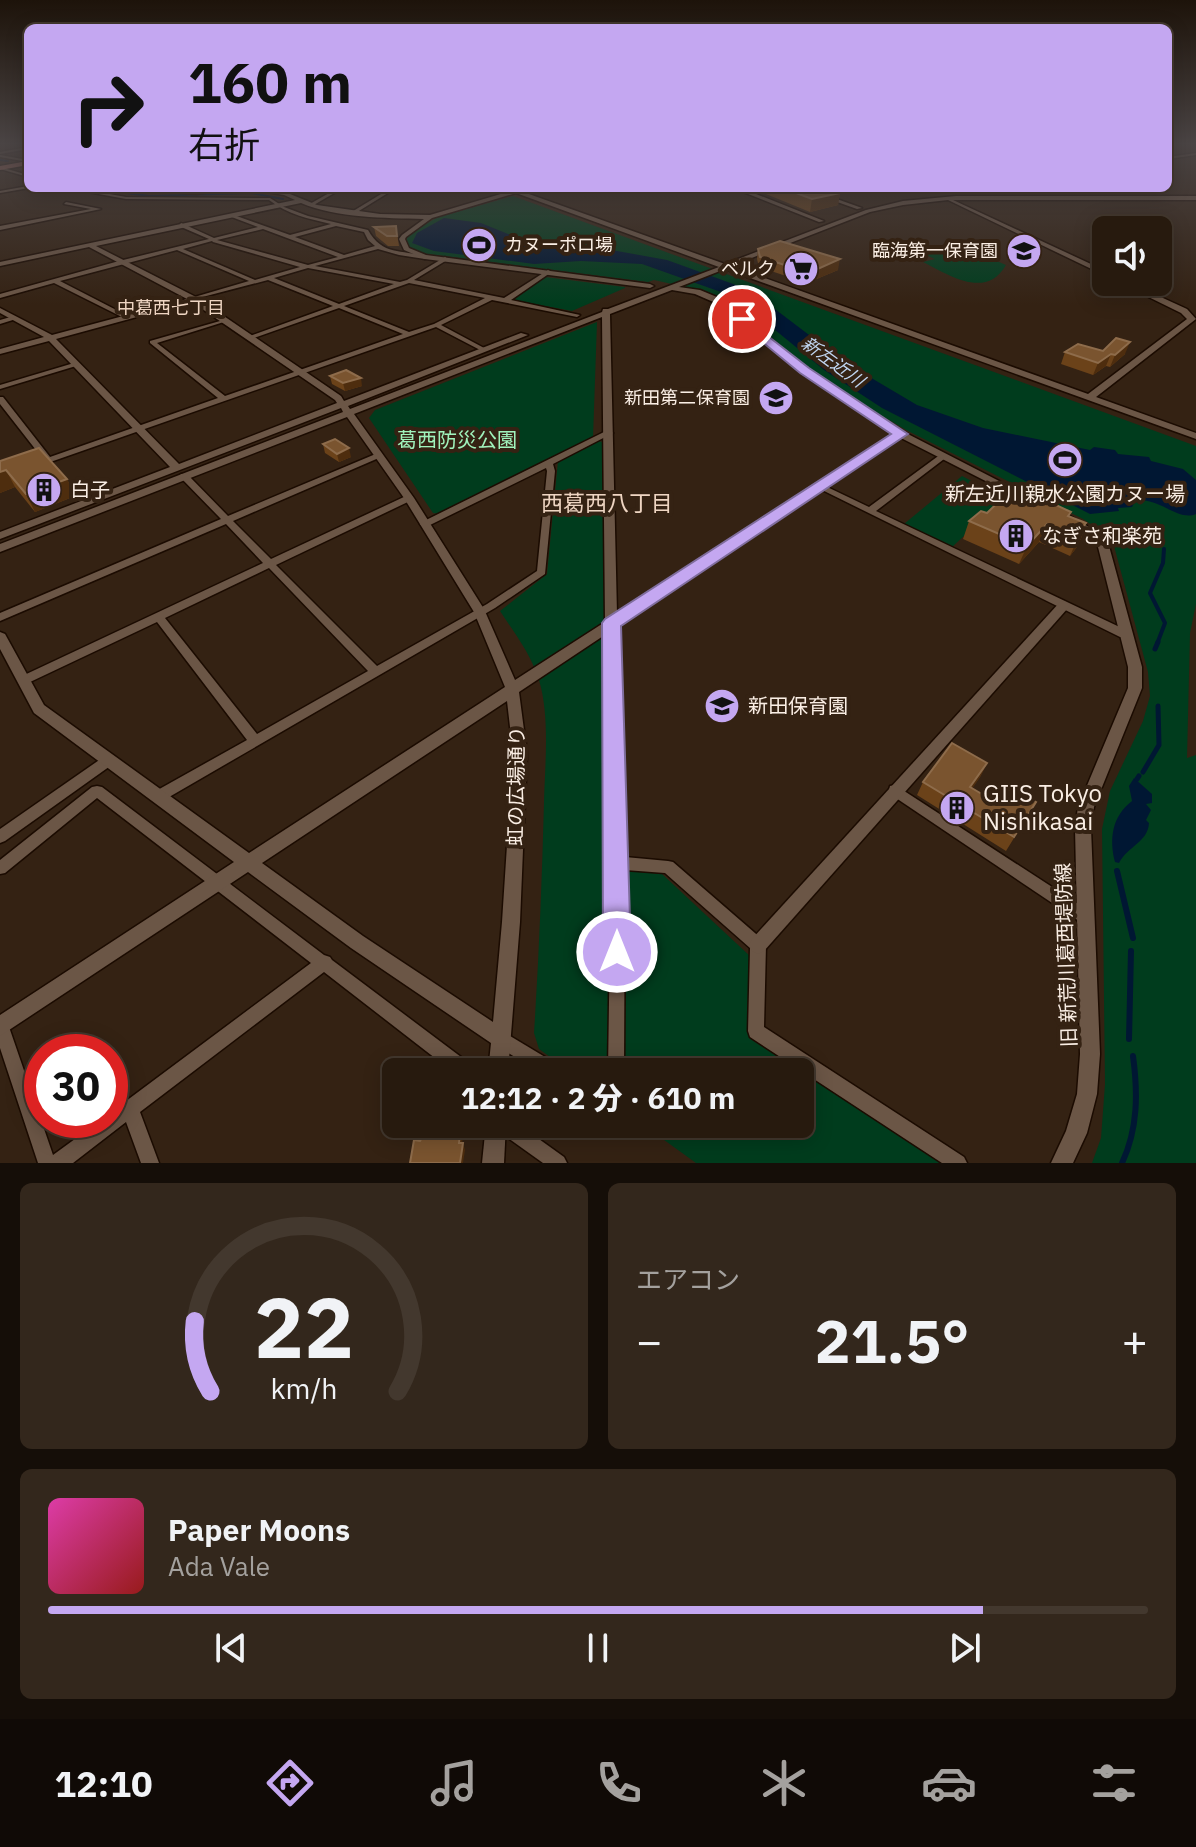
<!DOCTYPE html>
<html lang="ja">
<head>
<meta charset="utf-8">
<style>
  :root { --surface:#271a0e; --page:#33271c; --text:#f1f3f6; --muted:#a4a19e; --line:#43382e; --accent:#c4a7f1 }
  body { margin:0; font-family:"IBM Plex Sans","Noto Sans JP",sans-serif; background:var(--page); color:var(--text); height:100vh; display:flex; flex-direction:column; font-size:30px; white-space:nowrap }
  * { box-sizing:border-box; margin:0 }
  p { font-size:26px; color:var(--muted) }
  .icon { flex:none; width:44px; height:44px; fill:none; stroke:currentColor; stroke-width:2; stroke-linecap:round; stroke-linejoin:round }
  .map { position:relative; height:1163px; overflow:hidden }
  .sheet { display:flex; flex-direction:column; gap:20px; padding:20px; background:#150e08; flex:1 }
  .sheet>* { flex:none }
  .hud { position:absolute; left:24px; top:24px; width:1148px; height:168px; border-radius:12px; box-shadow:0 4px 20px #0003,0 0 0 2px var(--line); background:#c4a7f1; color:#111; overflow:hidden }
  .fabs { position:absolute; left:1092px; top:216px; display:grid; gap:16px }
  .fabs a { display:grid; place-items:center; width:80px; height:80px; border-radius:12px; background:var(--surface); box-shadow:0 4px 20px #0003,0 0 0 2px var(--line); font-size:40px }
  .speed { position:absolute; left:24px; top:1034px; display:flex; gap:16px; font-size:40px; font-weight:700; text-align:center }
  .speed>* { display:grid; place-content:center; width:104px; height:104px; border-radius:50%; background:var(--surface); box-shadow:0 4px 20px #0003,0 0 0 2px var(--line); line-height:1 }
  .speed .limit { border:12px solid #d22; background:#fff; color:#111 }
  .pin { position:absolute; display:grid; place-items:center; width:68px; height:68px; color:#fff; margin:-34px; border:4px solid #fff; border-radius:50%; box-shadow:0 2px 8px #0007 }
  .me { position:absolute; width:88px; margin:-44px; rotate:0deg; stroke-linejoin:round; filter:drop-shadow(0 0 6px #0008) }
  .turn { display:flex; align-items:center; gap:28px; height:168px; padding:0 32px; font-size:36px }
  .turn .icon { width:104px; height:104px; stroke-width:2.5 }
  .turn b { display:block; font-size:56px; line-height:68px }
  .big { font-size:60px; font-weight:800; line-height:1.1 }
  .sheet .tile { flex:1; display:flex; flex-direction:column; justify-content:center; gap:12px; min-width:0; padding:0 28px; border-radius:12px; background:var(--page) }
  .sheet .dial { align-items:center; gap:0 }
  .dial svg { height:208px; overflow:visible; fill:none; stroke:var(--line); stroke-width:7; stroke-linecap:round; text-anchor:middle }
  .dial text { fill:var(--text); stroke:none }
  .song { display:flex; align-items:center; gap:24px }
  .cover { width:96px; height:96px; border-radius:12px; background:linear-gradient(135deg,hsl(320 70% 55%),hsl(0 70% 35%)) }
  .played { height:8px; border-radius:4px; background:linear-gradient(90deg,var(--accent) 85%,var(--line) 85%) }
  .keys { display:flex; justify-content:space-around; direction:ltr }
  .heat { display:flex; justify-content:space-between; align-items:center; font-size:44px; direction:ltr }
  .sheet .tiles { flex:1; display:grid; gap:20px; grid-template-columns:1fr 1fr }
  .tile:last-child { grid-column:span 2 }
  .trip { position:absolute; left:382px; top:1058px; width:432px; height:80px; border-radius:12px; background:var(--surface); box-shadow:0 4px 20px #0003,0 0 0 2px var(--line); font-weight:800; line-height:80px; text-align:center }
  .tabs { display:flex; height:128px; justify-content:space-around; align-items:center; background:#100a06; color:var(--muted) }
  .tabs .icon { width:56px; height:56px }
  .tabs .active { color:var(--accent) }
  .tabs b { font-size:36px; color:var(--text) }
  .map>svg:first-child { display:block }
</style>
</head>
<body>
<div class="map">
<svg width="1196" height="1163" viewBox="0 0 1196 1163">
  <rect width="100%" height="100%" fill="#342213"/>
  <!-- green -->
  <g fill="#003c1d">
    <polygon points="513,196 1196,446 1196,604 1190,633 1187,758 1196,755 1196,1163 1092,1163 1101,1138 1105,1084 1102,829 1110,791 1143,721 1150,696 1148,672 1114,546 1102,532 1083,519 906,430 852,398 809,370 726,302 694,289 654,280 648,282 428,254 409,249 406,236 436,218"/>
    <path d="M963 248 969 249 1006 265C986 300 949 275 923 262L935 259 926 255Z"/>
    <polygon points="545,277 625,287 625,288 572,311 513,300"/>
    <polygon points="597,322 593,438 439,514 433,513 369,418 375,410"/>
    <path d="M599 441 602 442 616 870 662 874 751 957 749 1038 941 1163H696L642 1124H800V1072H571L539 1049 534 1033C539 956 542 879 544 802 545 763 550 717 539 680 531 654 515 634 500 611L547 574 558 461Z"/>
    <polygon points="962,476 1005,498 951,548 904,524"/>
  </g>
  <!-- water -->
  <g fill="#001733">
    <path d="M444 218 481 223 530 243 617 251 667 260 736 285 755 294 846 363 917 405 983 428 1090 450 1094 447 1115 450 1118 454 1149 457 1151 461 1183 469 1196 480V514C1178 522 1158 496 1135 501L1132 507 1118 508 1119 511 1090 514 882 408 824 370 735 297 642 264 581 261 534 264 434 251 412 243 417 233Z"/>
    <path d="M1134 778 1152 794V803L1146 804 1151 810 1146 820 1149 823C1148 842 1128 846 1119 863L1115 862C1109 839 1112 816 1132 801L1129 786Z"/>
  </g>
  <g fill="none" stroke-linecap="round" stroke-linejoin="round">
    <!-- stream-far3 -->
    <g stroke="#001733" stroke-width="2">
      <polyline points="0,160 8,161"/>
      <polyline points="86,188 150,196 251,193 283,199"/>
    </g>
    <!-- stream-far2 -->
    <polyline stroke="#001733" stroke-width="4" points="1157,644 1165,623 1150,593 1163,563 1164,549"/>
    <!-- stream-far1 -->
    <g stroke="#001733" stroke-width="5">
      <polyline points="1155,649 1158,642"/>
      <polyline points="1143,772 1159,745 1158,706"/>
      <polyline points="1137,779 1139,776"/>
    </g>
    <!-- stream -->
    <g stroke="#001733" stroke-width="6">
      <polyline points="1117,871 1133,938"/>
      <polyline points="1129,1039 1131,951"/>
      <path d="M1122 1163C1138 1129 1138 1093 1133 1056"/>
    </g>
    <defs>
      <g id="minor">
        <polygon points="28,147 28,149 0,154 0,152"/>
        <polygon points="0,155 28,160 28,162 0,157"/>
        <polygon points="0,167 28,175 28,177 0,169"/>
        <polygon points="28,186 29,188 0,193 0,191"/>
        <path d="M66 188H76L126 197 270 198 284 207 308 216 368 230C383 257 404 249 428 257L425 259 399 255 378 249 315 266 400 282 407 280 445 257 448 259 447 260 414 280 504 298 548 270 550 271V273L511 300 580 315 577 317 492 300 441 325 486 349V351H482L436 327 39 466 35 463 43 459 0 404V397H3L50 457 218 398 150 343V341L227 319V321L157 343 225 396 403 334 339 308 251 339H247V337L333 306 268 280 191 300V298L249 281 177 250 60 281 128 316V318H124L54 283 0 298V294L119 261 209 239 179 226 181 223 214 238 258 227 229 216 231 214 290 235 331 224C309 219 287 214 269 200L126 199ZM336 226 364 232 368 240 375 246 344 255 295 237ZM263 229 338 257 308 265 217 240ZM212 241 213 242 300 267 255 280 183 249ZM308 268 394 284 339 304 274 278ZM409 283 485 298 434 324 409 332 344 306Z"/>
        <polygon points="119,188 196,192 238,188 196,194"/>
        <polygon points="338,188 343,188 312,206 308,205"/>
        <polygon points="391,188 396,188 354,214 350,213"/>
        <polygon points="66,202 101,209 0,230 0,226 91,209 64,204"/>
        <polygon points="14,316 17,318 16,319 0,324 0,320"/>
        <polygon points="74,363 76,364 76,366 0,389 0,385"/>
        <path d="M606 431H609L613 433 553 464 555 471 545 574 495 608 164 800 159 802 154 800 153 796 154 792 247 740 157 622 28 683H20L18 680 20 677 263 563 226 524 0 621V613L221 519 181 478 180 476 181 474H187L228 516 378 453H381V457L233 521 271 559 406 496H412L413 498 412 500 276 565 377 666 487 604 537 571 547 471 546 468 428 526H422L420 524 422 522ZM269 568 368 671 257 734 165 618Z"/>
        <polygon points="941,454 944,454 948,456 876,511 1128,631 1129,634 1128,637 1120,637 816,487 820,484 823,485 869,507"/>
        <polygon points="611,619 616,623 625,857 668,861 673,862 763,940 766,945 764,1027 964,1157 967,1163 942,1163 750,1037 748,1031 750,948 665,873 625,870 624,1072 608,1072 611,863 606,623"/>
        <polygon points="109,755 113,756 115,760 113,764 5,841 0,843 0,829 105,756"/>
        <polygon points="895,785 1089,911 1091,916 1089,921 1084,923 1079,921 890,794 889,790 890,786"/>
        <polygon points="97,786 102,787 324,955 330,957 332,960 473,1066 475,1072 453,1072 324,972 140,1112 159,1163 141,1163 126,1122 73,1163 38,1163 0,1048 0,1016 6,1018 8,1024 53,1155 101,1120 110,1120 110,1113 311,963 97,798 5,873 0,874 0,860 92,787"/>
        <polygon points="500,1030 560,1066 562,1072 539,1072 494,1044 492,1038 494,1032"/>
        <polygon points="494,1124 518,1124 564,1157 567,1163 543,1163 497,1130"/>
      </g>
      <g id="tertiary">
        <polygon points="1196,153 1196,155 1168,159 1168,157"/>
        <path d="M244 188 285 192 317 205 380 214 430 215 511 191 504 188H512L725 264 866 210 903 201 956 196H1196V200H953L1106 271V276L948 200 903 205 870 212 731 266 1088 394 1187 319 1181 313 1118 282H1128L1187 309 1196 319 1096 397 1196 433V439L725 269 679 287 700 290 724 300 807 369 850 398 904 432 1030 497 1025 500 1021 499 901 438 519 692 527 753 520 922 508 1072H488L491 1043 351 948 248 872 0 1036V1015L234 862 34 713 0 649V632L5 634 44 705 249 853 505 687 474 612 404 498 347 417 0 552V544L343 412 341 408 0 539V532L170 467 49 341 0 354V349L44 337 0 313V308L52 335 187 299 89 247 0 266V262L295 200 284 195ZM516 193 719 267 608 309H603L602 312 350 409 348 406 528 335 521 333 344 401 341 396 196 297 96 246 301 203C337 218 385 218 424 219L402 235 399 239 404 250 425 259 650 288 654 286 650 284 426 255 409 248 405 239 406 237 432 218ZM672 290 695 294 718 304 801 373 894 434 617 614 610 314ZM192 302 335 400 337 403 179 464 56 339ZM602 317 605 622 515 680 484 609 414 498 354 414ZM507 701 513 753 502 922 493 1022 363 936 262 863Z"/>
        <polygon points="733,188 741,188 824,221 819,222"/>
        <polygon points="798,188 806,188 862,208 857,209"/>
        <polygon points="1070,516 1094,530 1109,546 1142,667 1142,688 1094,807 1091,828 1100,1054 1097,1094 1087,1133 1073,1163 1051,1163 1066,1131 1077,1094 1080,1054 1075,828 1078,807 1128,688 1128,667 1098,547 1086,534 1066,521 1065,519"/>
        <polygon points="1064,601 1070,605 1068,608 764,951 758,954 752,951 749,945 752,939 1060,602"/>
        <polygon points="486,1124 506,1124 504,1163 482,1163"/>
      </g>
      <polygon id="primary" points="28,161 28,165 0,170 0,166"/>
    </defs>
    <!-- minor casing -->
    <use href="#minor" stroke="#1b0b01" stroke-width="3"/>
    <!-- tertiary casing -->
    <use href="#tertiary" stroke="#1b0b01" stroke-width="3"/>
    <!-- primary casing -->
    <use href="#primary" stroke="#1b0b01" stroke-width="3"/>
    <!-- minor -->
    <use href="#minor" fill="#6b5646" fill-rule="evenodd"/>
    <!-- tertiary -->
    <use href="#tertiary" fill="#6b5646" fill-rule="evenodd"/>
    <!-- primary -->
    <use href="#primary" fill="#bc7266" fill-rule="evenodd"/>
  </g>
  <!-- wall -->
  <g fill="#6b4219">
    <polygon points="767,188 826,188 840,193 838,205 810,212 766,194"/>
    <polygon points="396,226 399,246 388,246 376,236 374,227"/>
    <polygon points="758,249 838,270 807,283 759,267 757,259"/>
    <polygon points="1103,351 1125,354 1110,367 1106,366 1093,375 1061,364 1065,352"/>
    <polygon points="330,376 362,386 345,391 332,384"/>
    <polygon points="323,444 351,457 339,462 325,453"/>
    <polygon points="0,461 67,479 75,496 35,512 15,487 0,493"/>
    <polygon points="1069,516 1086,523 1083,528 1085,529 1077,547 1070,556 1039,542 1019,564 963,539 969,521"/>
    <polygon points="987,763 980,777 972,788 997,803 1036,802 1006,851 917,795 923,782"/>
  </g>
  <!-- shaded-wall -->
  <g fill="#4e2d0e">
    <polygon points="840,193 838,205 810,212 812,199"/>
    <polygon points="840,259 838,270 807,283 809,273"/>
    <polygon points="1130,342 1125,354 1110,367 1115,355"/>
    <polygon points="1111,354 1106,366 1093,375 1098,363"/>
    <polygon points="361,378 362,386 345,391 343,383"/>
    <polygon points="349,448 351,457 339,462 337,454"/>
    <polygon points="6,470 15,487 0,493 0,472"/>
    <polygon points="67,479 75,496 35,512 26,494"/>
    <polygon points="1086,523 1079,537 1085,529 1077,547 1070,556 1082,528"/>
    <polygon points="1047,524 1039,542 1019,564 1027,546"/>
    <polygon points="987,763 980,777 964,801 970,787"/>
    <polygon points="461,1124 465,1124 461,1150 459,1143"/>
    <polygon points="463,1143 465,1150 463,1163 460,1163"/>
  </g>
  <!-- building -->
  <g fill="#7a542f" stroke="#8e6c4b" stroke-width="2">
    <polygon points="783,188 826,188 840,193 812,199"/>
    <polygon points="396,226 397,236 387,236 374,227"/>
    <polygon points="780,241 840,259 809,273 760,257 758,249"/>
    <polygon points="1116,338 1130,342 1115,355 1111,354 1098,363 1065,352 1078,344 1103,351"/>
    <polygon points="346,370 361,378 343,383 330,376"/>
    <polygon points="335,439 349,448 337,454 323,444"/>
    <polygon points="39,448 67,479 26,494 6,470 0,472 0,461"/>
    <polygon points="1015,486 1071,512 1068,516 1086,523 1082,528 1085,529 1079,538 1047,524 1027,546 969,521 981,511 987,513"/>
    <polygon points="952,743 987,763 970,787 997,803 1008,786 1036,802 1014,837 923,782"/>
    <polygon points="431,1124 461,1124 459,1143 463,1143 460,1163 410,1163 414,1140 420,1141"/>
  </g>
  <!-- sky -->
  <linearGradient id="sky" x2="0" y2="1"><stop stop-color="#1d130a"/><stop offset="0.47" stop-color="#4a4444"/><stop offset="1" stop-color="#4a4444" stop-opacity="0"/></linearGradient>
  <rect width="1196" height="305" fill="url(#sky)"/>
  <!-- route -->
  <polygon fill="#c4a7f1" stroke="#7f6d9d" stroke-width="2" points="742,316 809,368 908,434 621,626 631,952 627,962 617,966 607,962 603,952 602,623 605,619 891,434 800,373 738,322 738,317"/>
  <!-- icons -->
  <defs>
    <symbol id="stadium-disc" viewBox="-11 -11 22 22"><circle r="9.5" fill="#c4a7f1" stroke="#342213"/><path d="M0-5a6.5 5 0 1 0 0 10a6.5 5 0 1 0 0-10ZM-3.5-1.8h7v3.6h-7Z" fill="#111"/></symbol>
    <symbol id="school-disc" viewBox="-11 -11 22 22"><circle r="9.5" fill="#c4a7f1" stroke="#342213"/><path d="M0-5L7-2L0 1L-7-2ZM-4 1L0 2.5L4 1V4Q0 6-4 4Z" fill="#111"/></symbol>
    <symbol id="supermarket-disc" viewBox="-11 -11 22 22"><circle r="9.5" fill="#c4a7f1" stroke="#342213"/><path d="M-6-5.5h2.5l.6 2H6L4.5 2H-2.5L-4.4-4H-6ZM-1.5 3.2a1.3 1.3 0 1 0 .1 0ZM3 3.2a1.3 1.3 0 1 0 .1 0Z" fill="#111"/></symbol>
    <symbol id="building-disc" viewBox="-11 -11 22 22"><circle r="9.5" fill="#c4a7f1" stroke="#342213"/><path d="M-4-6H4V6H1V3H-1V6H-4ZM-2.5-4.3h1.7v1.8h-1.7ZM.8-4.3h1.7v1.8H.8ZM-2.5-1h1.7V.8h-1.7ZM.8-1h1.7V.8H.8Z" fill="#111"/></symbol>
  </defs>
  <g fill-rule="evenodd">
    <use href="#stadium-disc" x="459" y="225" width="40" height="40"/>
    <use href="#school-disc" x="1004" y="231" width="40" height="40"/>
    <use href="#supermarket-disc" x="781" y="249" width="40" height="40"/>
    <use href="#school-disc" x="756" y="378" width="40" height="40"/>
    <use href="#stadium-disc" x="1045" y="440" width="40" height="40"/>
    <use href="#building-disc" x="24" y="470" width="40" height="40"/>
    <use href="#building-disc" x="996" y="516" width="40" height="40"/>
    <use href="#school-disc" x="702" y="686" width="40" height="40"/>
    <use href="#building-disc" x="937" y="788" width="40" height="40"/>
  </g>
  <g text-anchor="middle" stroke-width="8" stroke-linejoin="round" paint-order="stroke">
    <!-- far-poi labels -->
    <g font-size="18" fill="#faeee4" stroke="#342213" text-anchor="end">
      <text x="505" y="251" text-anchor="start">カヌーポロ場</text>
      <text x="998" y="257">臨海第一保育園</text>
      <text x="775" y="275">ベルク</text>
      <text x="750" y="404">新田第二保育園</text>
    </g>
    <!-- far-neighbourhood labels -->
    <g font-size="18" fill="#eed5c2" stroke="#342213">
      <text x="171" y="314">中葛西七丁目</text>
    </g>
    <!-- far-water labels -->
    <g font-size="18" font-style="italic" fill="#c0d6f1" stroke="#342213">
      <text transform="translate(833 362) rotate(36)" y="6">新左近川</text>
    </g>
    <!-- park labels -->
    <g font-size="20" fill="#a0f3bc" stroke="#342213">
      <text x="457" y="447">葛西防災公園</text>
    </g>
    <!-- poi labels -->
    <g font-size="20" fill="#faeee4" stroke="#342213" text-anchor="start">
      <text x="70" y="497">白子</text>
      <text x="1065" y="501" text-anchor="middle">新左近川親水公園カヌー場</text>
      <text x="1042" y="543">なぎさ和楽苑</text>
      <text x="748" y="713">新田保育園</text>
    </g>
    <!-- street labels -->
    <g font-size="20" fill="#faeee4" stroke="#342213">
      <text transform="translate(516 786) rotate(-89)" y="7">虹の広場通り</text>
      <text transform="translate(1066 955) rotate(-92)" y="7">旧 新荒川葛西堤防線</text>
    </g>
    <!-- neighbourhood labels -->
    <g font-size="22" fill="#eed5c2" stroke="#342213">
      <text x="607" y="511">西葛西八丁目</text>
    </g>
    <!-- near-poi labels -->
    <g font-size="24" fill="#faeee4" stroke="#342213" text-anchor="start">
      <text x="983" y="802">GIIS Tokyo<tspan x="983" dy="28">Nishikasai</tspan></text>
    </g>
  </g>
</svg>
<div class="fabs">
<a><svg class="icon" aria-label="sound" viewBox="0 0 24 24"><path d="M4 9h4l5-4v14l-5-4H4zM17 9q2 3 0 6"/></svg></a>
</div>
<div class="speed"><div class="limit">30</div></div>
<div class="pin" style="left:742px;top:319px;background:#d93025"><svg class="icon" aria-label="arrive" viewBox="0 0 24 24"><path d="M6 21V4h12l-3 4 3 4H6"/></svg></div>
<svg class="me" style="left:617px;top:952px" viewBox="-20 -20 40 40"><circle r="17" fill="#c4a7f1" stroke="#fff" stroke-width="3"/><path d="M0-11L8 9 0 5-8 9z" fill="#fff"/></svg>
<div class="trip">12:12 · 2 分 · 610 m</div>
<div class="hud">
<div class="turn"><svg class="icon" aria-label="right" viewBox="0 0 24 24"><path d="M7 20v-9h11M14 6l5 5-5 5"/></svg><div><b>160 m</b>右折</div></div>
</div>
</div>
<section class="sheet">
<div class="tiles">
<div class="tile dial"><svg viewBox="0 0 100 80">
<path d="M14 69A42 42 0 1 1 86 69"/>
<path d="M14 69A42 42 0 0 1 8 42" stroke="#c4a7f1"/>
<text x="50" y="56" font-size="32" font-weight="700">22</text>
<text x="50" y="72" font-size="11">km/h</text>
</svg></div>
<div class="tile"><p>エアコン</p>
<div class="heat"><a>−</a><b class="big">21.5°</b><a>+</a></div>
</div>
<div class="tile">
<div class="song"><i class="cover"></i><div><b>Paper Moons</b><p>Ada Vale</p></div></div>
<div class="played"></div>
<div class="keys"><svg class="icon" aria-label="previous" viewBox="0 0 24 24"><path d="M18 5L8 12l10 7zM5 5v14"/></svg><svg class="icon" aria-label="pause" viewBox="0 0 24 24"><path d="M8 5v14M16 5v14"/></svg><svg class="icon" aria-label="next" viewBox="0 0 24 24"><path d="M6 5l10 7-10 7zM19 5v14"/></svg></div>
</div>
</div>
</section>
<nav class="tabs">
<b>12:10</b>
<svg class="icon active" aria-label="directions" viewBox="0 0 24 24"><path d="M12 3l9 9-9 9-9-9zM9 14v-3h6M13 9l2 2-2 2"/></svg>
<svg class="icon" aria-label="music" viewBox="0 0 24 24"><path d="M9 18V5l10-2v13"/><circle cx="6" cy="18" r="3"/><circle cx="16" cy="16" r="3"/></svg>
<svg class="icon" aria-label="phone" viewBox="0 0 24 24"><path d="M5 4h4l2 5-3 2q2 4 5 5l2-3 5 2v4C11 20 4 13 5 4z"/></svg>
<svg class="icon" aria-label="climate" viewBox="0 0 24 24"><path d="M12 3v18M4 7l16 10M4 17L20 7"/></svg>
<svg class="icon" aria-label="car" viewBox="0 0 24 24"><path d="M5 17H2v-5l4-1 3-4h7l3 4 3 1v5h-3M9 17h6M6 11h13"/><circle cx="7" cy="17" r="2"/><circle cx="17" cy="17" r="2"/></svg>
<svg class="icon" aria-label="filters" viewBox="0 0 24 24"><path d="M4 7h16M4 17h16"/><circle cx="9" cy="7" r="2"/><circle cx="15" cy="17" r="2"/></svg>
</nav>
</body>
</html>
